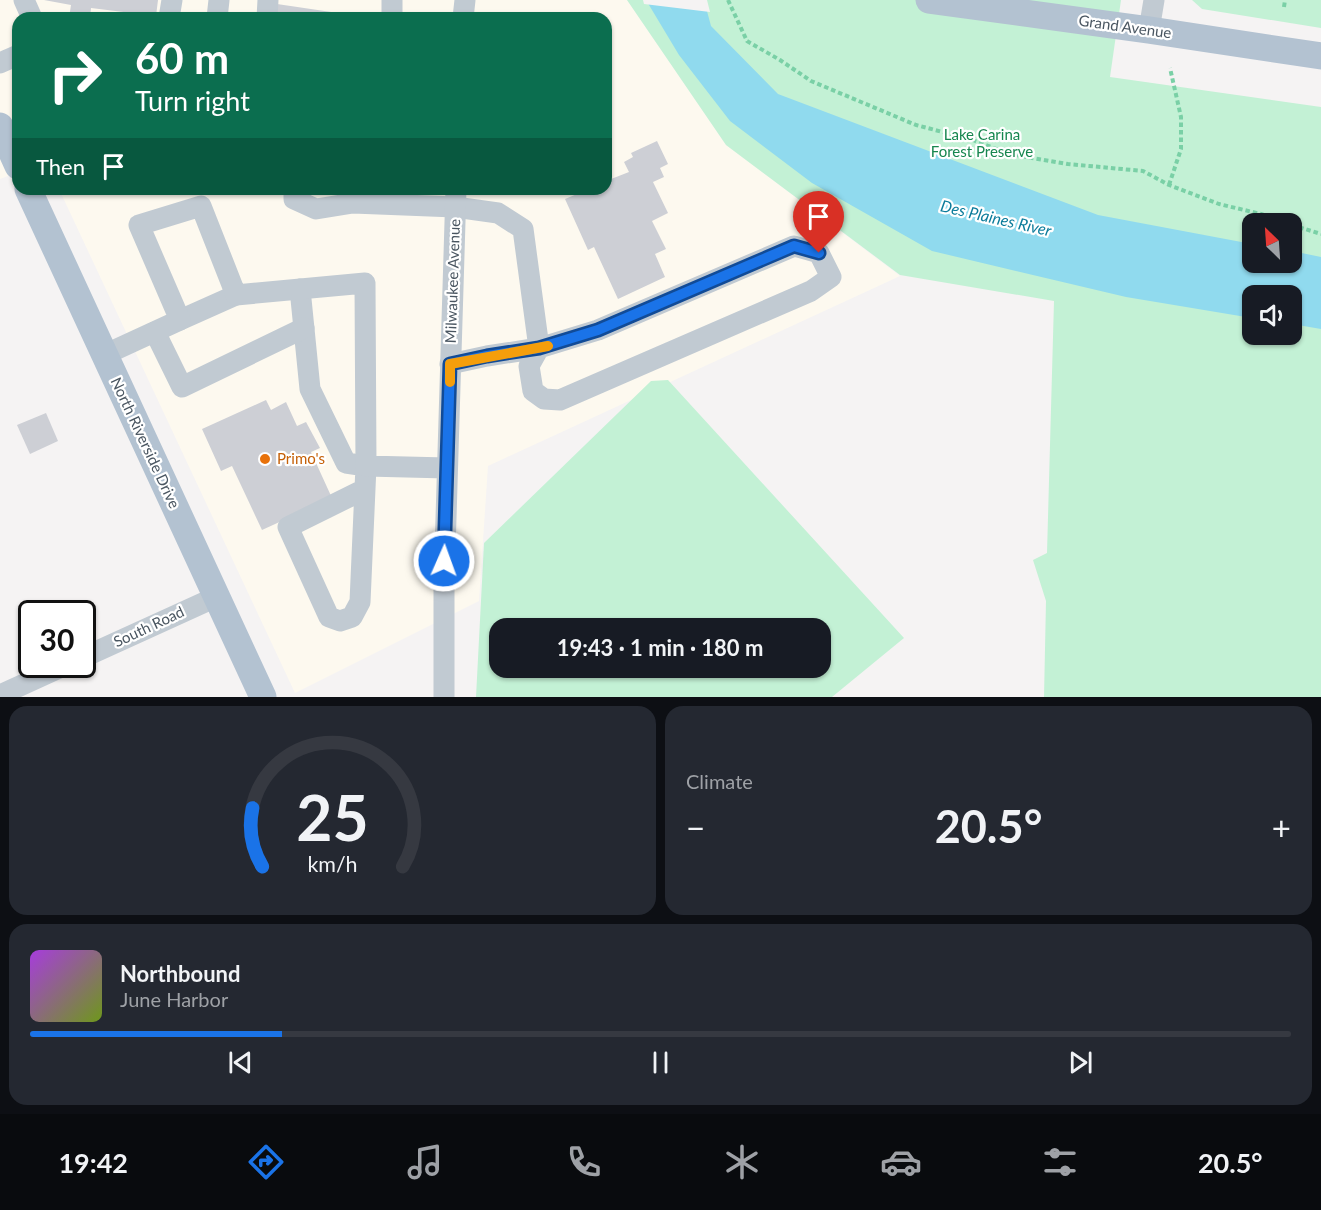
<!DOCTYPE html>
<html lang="en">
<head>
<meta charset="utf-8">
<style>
  :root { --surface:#171b24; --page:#242831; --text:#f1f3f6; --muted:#9ea1a6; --line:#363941; --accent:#1a73e8 }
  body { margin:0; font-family:Lato,sans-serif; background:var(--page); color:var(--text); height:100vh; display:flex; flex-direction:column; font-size:22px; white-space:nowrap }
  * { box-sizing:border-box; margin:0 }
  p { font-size:20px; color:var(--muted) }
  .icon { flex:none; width:33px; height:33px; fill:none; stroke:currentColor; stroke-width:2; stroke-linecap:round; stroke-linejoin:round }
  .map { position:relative; height:697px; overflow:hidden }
  .sheet { display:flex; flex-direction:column; gap:9px; padding:9px; background:#0d0f14; flex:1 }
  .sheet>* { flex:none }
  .guide { position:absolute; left:12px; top:12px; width:600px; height:183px; border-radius:18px; box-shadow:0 2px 4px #0004; background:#0b6e4f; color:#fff; overflow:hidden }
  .needle { width:39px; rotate:335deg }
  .fabs { position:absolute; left:1242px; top:213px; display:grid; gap:12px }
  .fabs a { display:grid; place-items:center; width:60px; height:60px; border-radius:12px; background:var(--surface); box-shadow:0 2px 4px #0004; font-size:30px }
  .speed { position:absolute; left:18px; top:600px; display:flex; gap:12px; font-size:30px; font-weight:700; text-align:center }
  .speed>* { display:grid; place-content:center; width:78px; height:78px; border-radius:50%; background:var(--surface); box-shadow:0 2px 4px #0004; line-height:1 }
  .speed .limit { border:3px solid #111; border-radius:9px; background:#fff; color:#111 }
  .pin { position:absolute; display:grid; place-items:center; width:51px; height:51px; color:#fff; margin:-62px -26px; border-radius:50% 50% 50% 0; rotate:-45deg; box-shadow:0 0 6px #0007 }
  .pin .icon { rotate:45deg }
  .me { position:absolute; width:66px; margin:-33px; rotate:2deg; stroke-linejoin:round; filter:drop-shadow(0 0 4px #0008) }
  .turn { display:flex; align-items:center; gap:21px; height:126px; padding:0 24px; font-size:27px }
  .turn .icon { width:78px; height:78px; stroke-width:2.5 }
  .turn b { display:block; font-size:42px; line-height:51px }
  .then { display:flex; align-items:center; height:57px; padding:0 24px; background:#0003; gap:12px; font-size:22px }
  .big { font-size:45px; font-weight:700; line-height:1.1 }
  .sheet .tile { flex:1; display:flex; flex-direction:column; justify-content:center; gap:9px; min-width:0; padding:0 21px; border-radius:18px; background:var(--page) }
  .sheet .dial { align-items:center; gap:0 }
  .dial svg { height:156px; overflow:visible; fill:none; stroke:var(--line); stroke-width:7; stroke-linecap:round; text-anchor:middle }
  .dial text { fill:var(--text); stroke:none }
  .song { display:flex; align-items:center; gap:18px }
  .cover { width:72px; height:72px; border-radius:9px; background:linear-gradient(135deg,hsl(280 70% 55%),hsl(80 70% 35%)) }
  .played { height:6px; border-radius:3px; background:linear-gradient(90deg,var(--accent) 20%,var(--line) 20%) }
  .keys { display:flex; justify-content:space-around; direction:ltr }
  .heat { display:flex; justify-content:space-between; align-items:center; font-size:33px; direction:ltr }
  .sheet .tiles { flex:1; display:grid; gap:9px; grid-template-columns:1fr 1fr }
  .tile:last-child { grid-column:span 2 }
  .trip { position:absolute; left:489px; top:618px; width:342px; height:60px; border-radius:18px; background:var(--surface); box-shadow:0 2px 4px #0004; font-weight:700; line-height:60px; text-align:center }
  .dock { display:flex; height:96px; justify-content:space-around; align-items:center; background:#090b0e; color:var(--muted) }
  .dock .icon { width:42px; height:42px }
  .dock .on { color:var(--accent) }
  .dock b { font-size:27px; color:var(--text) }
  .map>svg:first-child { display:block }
</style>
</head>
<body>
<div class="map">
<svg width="1321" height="697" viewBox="0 0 1321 697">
  <rect width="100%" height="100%" fill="#f5f3f3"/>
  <!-- commercial -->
  <polygon fill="#fdf9ef" points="0,0 627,0 726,145 900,276 488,466 479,601 295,693 59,189 606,189 606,18 18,18 18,172 0,179"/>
  <!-- green -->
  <g fill="#c3f1d5" fill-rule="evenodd">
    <path d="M627 0H1121L1110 77 1321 107V697H1044L1046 601 1033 560 1047 553 1054 301 900 275 726 145ZM1252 224H1292V262H1252ZM1252 296H1292V334H1252Z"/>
    <polygon points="1192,0 1321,0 1321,28 1202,9"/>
    <path d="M668 380 904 638 832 697H476L484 543 651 381ZM820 628V668H500V628Z"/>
  </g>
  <!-- water -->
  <polygon fill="#90daee" points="646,0 704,0 711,26 778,94 1098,215 1252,244 1252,262 1292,262 1292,251 1321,257 1321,329 1292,324 1292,296 1252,296 1252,318 1126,297 932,251 812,183 730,121 679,55"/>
  <!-- pier -->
  <polygon fill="#f5f3f3" points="643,0 707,0 710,12 644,4"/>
  <!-- building -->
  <g fill="#cdcfd5">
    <polygon points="44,0 158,0 156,16 91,8 90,18 69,18 71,5"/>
    <polygon points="277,4 365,17 365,18 275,18"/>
    <polygon points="657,141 668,164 660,168 664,177 653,182 668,213 652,221 666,249 655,254 665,277 618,299 594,247 588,250 565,199 589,189 606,189 606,181 629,172 624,162 633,157 631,153"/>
    <polygon points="266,400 271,410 286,402 297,426 306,422 320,448 311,452 332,498 262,530 232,466 221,471 202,429"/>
    <polygon points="46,413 58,441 30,454 17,425"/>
  </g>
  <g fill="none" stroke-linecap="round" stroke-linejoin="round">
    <!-- path -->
    <g stroke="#7ad0a6" stroke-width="4" stroke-dasharray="4.5 3" stroke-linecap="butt">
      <polyline points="728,0 747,41 780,60 811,81 916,125 973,140 1009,154 1068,164 1143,171 1169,185 1219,204 1261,214 1288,224"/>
      <polyline points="1284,7 1285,0"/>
      <polyline points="1169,185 1181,149 1181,117 1170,68"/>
      <polyline points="1292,225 1321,234"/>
    </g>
    <!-- minor -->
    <g stroke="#c1cad2" stroke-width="21">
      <polyline points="24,0 32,18"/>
      <polyline points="169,18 172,0"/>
      <polyline points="217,18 219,0"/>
      <polyline points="267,18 268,0"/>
      <polyline points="392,18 392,0"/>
      <polyline points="463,18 465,0"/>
      <polyline points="1149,30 1154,0"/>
      <polyline points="0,63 18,55"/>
      <polyline points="294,189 294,199 316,209 353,203 455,207 498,213 523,229 539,348 529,366 533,391 544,399 560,400 811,291 831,277 819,253 794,246 598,330 539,348 487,356 450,364"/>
      <polyline points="300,289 310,389 346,463 366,466 360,602 352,617 340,621 329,617 288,527 365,489"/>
      <polyline points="180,320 236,295"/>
      <polyline points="155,332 182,387 304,328"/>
      <polyline points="104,355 180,320 139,225 201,206 236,295 365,283 366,466 447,468"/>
      <polyline points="82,658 216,597"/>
      <polyline points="0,695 68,664"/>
      <polyline points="444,697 444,584 456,189"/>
    </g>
    <!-- major -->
    <g stroke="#b3c2d1" stroke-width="27">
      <polyline points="929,0 1149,30 1321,56"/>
      <polyline points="0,126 18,166"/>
      <polyline points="28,189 263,697"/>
    </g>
  </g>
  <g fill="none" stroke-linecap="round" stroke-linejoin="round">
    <defs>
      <polyline id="route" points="444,561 450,364 487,356 539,348 598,330 794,246 819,253"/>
    </defs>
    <!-- route casing -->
    <use href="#route" stroke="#114b97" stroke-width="15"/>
    <!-- route -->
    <use href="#route" stroke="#1a73e8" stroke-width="10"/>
    <!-- slow -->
    <polyline stroke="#f59e0b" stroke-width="10" points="450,382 450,364 548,346"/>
  </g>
  <!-- markers -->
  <circle fill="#e8710a" stroke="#fff" stroke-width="2" cx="265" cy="459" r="6"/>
  <g text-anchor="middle" stroke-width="4.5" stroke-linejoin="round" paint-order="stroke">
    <!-- street labels -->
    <g font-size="15" fill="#4a5661" stroke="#fff">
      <text transform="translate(1125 27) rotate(8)" y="5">Grand Avenue</text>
      <text transform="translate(453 281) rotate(-88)" y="5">Milwaukee Avenue</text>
      <text transform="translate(145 443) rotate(65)" y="5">North Riverside Drive</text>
      <text transform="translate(149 627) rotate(-25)" y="5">South Road</text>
    </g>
    <!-- park labels -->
    <g font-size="15" fill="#17864f" stroke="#fff">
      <text x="982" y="140">Lake Carina<tspan x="982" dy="17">Forest Preserve</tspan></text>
    </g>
    <!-- food labels -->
    <g font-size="15" fill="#c56008" stroke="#fff" text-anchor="start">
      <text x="277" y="464">Primo's</text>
    </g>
    <!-- water labels -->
    <g font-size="16" font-style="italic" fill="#0c7c9b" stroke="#fff">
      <text transform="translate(996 218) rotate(13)" y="6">Des Plaines River</text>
    </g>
  </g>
</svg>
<div class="fabs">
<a><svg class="needle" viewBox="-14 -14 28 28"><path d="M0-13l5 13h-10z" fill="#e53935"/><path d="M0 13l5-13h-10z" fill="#9ea1a6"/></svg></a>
<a><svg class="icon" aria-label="sound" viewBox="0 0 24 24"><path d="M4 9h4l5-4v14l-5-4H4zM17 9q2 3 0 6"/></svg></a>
</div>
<div class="speed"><div class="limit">30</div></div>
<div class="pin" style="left:819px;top:253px;background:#d93025"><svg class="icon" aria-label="arrive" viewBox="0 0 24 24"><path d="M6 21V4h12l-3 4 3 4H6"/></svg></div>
<svg class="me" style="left:444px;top:561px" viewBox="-20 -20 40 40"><circle r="17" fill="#1a73e8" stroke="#fff" stroke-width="3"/><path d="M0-11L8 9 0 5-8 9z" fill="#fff"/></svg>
<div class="trip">19:43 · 1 min · 180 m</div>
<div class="guide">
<div class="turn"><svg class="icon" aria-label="right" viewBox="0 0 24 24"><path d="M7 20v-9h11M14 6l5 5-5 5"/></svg><div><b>60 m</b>Turn right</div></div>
<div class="then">Then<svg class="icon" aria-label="arrive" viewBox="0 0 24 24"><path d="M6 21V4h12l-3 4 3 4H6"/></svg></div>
</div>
</div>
<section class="sheet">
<div class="tiles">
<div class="tile dial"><svg viewBox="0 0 100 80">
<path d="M14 69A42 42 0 1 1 86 69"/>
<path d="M14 69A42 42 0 0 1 9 39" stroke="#1a73e8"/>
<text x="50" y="56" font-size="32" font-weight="700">25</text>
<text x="50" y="72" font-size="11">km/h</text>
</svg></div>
<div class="tile"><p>Climate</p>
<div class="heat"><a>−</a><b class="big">20.5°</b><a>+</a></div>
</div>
<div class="tile">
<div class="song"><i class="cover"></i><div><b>Northbound</b><p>June Harbor</p></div></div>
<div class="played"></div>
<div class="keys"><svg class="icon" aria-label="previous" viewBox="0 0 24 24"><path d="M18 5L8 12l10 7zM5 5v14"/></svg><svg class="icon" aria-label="pause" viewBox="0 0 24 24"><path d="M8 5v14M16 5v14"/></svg><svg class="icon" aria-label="next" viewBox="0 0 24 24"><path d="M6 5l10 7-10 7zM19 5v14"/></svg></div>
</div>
</div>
</section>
<nav class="dock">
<b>19:42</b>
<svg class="icon on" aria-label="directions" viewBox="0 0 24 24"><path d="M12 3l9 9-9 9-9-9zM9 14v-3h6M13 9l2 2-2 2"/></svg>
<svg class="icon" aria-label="music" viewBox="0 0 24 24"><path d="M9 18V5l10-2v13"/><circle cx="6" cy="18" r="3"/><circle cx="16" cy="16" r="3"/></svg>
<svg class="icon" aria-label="phone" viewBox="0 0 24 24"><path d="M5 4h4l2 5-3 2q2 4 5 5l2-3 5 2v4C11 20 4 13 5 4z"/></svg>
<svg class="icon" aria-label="climate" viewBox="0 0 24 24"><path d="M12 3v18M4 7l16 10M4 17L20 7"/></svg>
<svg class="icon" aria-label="car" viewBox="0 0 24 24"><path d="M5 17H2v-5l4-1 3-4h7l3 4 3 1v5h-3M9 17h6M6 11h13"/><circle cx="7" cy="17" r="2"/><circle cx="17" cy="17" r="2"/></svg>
<svg class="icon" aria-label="filters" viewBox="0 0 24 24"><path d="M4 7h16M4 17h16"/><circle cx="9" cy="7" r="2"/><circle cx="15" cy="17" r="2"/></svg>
<b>20.5°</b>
</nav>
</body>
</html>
